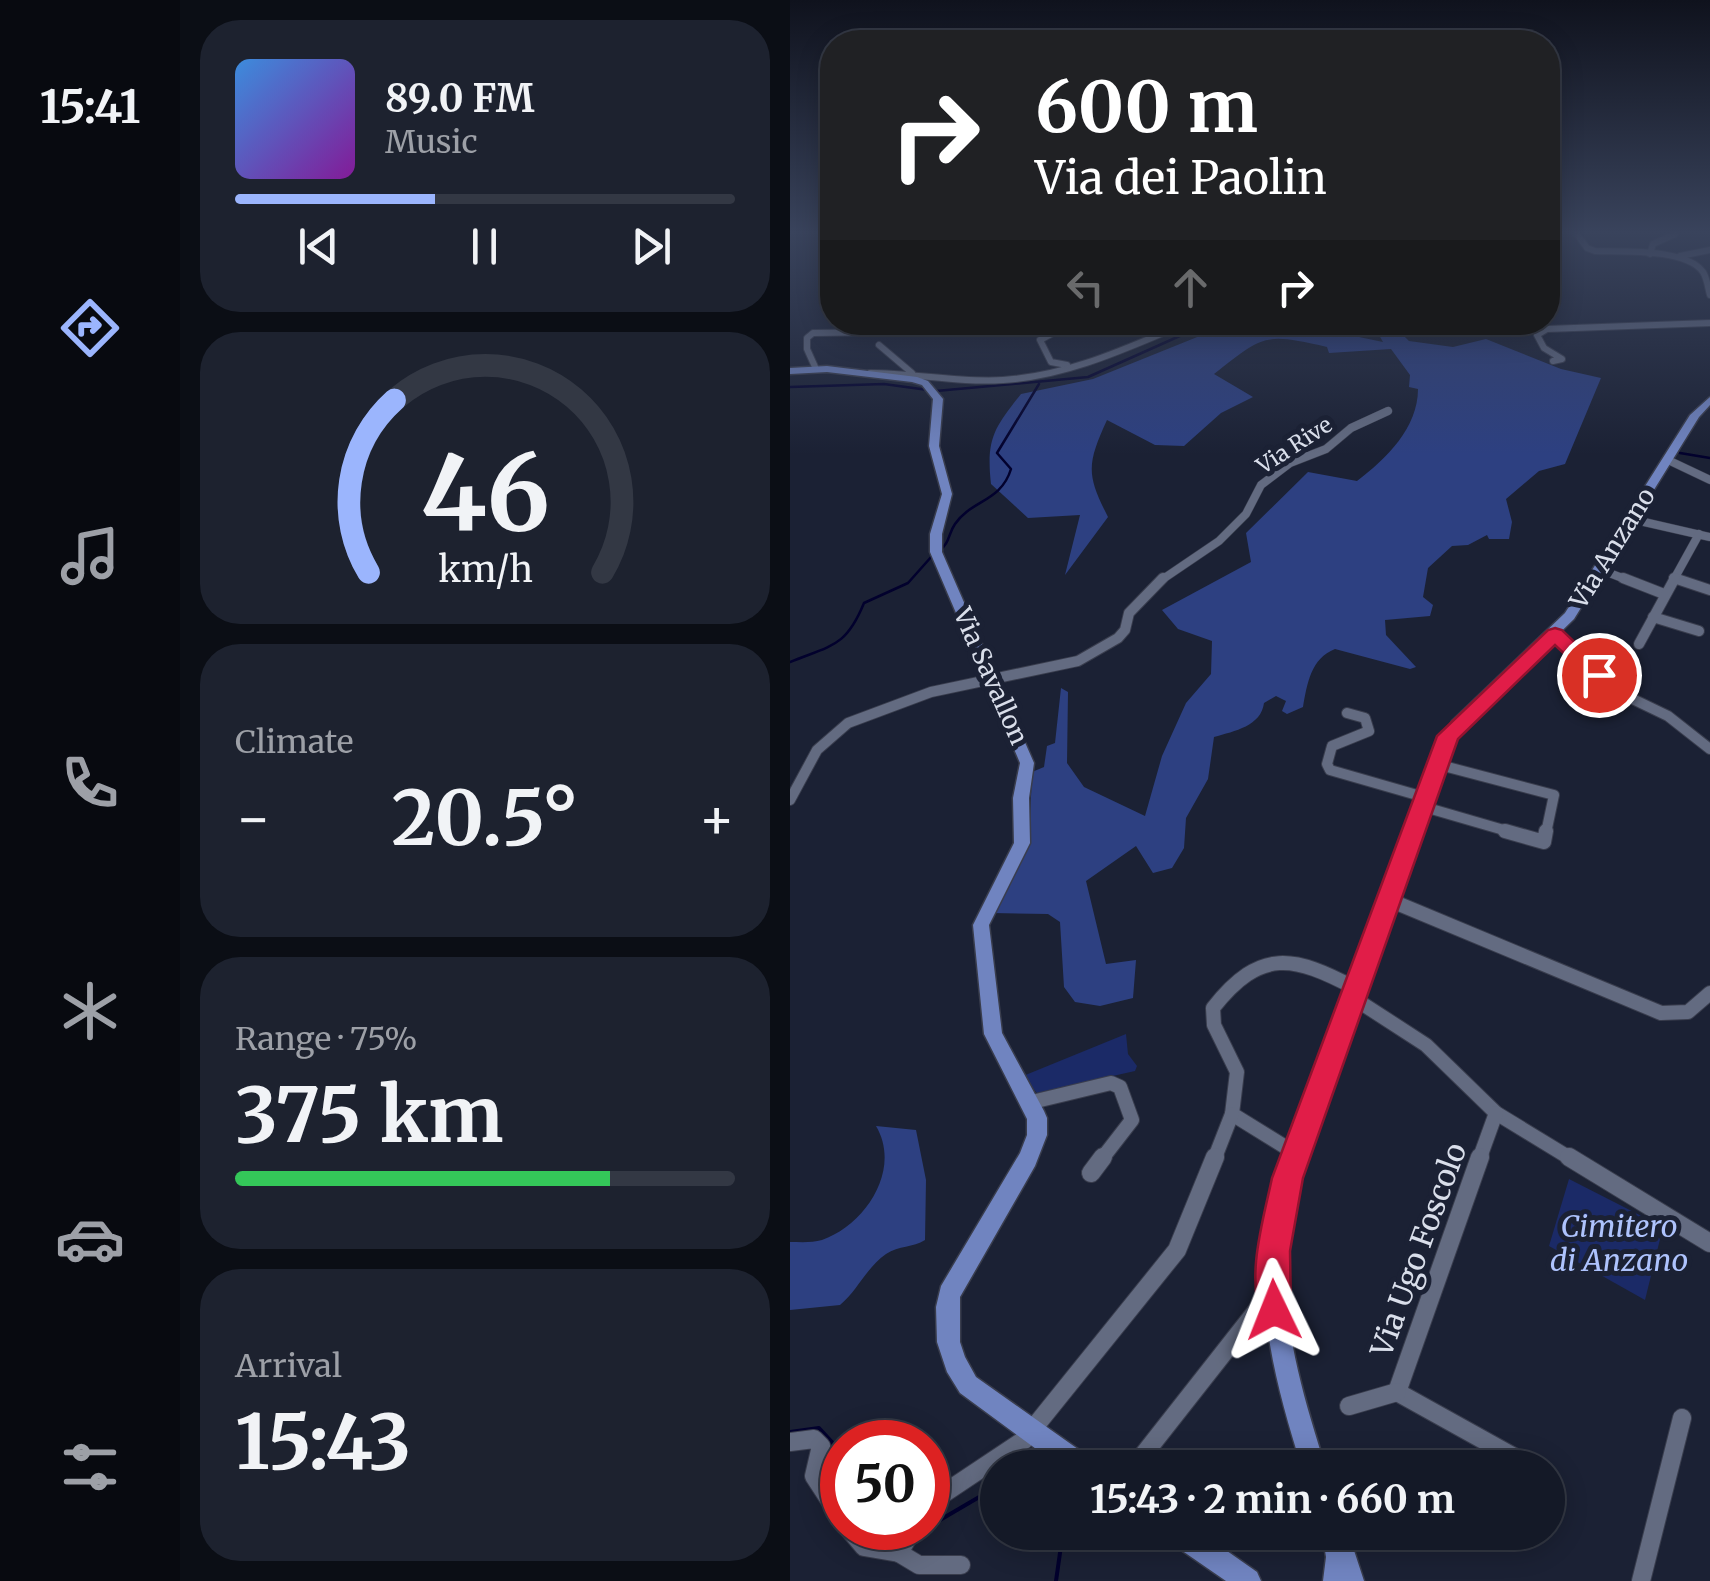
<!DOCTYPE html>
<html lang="en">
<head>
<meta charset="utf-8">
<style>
  :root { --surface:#141927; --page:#1d222f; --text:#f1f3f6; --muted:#9da0a7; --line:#333844; --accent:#9bb5fd }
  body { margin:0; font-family:Merriweather,serif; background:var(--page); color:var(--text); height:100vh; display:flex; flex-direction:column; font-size:38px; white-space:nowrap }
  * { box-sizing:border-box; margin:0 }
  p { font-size:32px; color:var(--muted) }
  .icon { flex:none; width:55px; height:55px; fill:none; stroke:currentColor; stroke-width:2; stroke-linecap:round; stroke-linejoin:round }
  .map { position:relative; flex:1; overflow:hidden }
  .details { display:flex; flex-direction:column; gap:20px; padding:20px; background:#0b0e15; width:610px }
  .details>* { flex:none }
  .guide { position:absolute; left:30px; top:30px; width:740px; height:305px; border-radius:40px; box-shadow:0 5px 25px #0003,0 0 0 2px var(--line); background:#202124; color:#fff; overflow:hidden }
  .speed { position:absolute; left:30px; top:1420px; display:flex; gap:20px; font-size:50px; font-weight:700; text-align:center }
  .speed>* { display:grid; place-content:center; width:130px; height:130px; border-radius:50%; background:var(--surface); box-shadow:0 5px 25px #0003,0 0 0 2px var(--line); line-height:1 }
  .speed .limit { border:15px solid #d22; background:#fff; color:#111 }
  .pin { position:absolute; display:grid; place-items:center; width:85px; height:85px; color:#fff; margin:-42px; border:5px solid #fff; border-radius:50%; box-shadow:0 2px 10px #0007 }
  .me { position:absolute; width:110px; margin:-55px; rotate:358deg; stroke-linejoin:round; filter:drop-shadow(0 0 8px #0008) }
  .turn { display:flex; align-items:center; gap:35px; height:210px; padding:0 50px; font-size:45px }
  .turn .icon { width:130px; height:130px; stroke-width:2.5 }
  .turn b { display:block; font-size:70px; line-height:85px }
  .lanes { display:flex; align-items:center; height:95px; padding:0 50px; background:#0003; justify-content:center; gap:50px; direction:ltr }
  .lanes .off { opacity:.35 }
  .big { font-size:75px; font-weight:700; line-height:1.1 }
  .details .card { flex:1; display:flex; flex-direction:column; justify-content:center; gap:15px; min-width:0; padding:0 35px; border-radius:40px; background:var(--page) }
  .details .dial { align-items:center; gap:0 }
  .dial svg { height:260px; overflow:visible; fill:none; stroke:var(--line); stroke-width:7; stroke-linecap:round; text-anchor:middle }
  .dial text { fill:var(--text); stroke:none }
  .song { display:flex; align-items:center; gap:30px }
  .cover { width:120px; height:120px; border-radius:15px; background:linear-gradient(135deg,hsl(210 70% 55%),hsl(290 70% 35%)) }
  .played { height:10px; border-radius:5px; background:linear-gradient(90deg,var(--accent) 40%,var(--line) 40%) }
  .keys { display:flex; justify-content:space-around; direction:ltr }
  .heat { display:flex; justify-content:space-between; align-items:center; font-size:55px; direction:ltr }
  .charge { height:15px; border-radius:8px; background:linear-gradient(90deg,#34c759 75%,var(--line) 0) }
  .trip { position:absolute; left:190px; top:1450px; width:585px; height:100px; border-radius:50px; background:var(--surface); box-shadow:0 5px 25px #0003,0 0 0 2px var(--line); font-weight:700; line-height:100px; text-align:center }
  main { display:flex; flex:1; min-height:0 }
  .menu { display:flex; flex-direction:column; width:180px; justify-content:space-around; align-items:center; background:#080a10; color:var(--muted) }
  .menu .icon { width:70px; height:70px }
  .menu .current { color:var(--accent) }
  .menu b { font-size:45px; color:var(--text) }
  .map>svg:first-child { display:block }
</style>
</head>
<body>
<main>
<nav class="menu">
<b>15:41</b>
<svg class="icon current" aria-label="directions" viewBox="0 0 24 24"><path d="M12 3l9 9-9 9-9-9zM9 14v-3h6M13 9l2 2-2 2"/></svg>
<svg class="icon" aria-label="music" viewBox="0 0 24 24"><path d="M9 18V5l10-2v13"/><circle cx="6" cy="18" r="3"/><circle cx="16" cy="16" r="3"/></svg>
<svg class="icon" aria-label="phone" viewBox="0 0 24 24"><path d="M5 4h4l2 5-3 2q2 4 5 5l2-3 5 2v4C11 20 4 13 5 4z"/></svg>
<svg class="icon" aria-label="climate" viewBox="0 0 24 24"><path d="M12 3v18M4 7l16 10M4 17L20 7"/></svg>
<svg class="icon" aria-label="car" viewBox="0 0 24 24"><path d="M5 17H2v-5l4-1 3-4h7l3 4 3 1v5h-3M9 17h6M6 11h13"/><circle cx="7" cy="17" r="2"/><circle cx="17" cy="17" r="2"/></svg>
<svg class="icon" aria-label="filters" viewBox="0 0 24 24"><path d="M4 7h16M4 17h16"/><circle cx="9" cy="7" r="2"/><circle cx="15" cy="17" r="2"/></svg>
</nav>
<section class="details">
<div class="card">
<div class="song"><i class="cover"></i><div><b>89.0 FM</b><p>Music</p></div></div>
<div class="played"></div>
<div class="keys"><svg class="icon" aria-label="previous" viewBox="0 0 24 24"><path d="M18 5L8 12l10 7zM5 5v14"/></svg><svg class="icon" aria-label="pause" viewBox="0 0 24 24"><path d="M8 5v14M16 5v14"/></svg><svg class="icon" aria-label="next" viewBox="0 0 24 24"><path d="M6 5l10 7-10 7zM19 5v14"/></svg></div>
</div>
<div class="card dial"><svg viewBox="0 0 100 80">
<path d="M14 69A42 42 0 1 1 86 69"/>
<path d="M14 69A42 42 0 0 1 22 16" stroke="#9bb5fd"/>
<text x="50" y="56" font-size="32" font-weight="700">46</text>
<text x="50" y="72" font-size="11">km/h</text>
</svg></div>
<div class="card"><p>Climate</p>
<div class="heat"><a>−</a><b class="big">20.5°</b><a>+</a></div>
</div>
<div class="card"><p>Range · 75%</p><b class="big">375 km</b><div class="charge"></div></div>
<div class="card"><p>Arrival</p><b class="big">15:43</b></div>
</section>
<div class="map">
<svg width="920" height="1581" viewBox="0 0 920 1581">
  <rect width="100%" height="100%" fill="#1b2134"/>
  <!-- green -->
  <g fill="#1b2a67">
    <polygon points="336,1034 338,1054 347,1066 345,1071 247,1093 233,1076"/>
    <polygon points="779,1179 873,1227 855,1300 759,1246"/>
  </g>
  <!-- forest -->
  <g fill="#2d4081">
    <path d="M442 323 475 327 533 323 545 332 593 342 589 335 591 330 605 327 619 341 663 347 696 339 771 369 811 378 775 464 749 471 716 499 722 522 719 539H699L697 535 678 545 662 546 638 568 633 597 643 605 640 616 595 620 596 635 626 667 620 669 545 649C521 658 517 684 513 707L497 714 492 711 496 701 486 696 474 703C471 726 445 731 424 737L418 779 396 818 394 848 382 868 363 873 346 846 296 881 316 964 346 960 343 998 310 1006 285 1002 274 987 270 922 258 914 202 913 239 846 242 772 254 767 257 746 265 743 271 688 278 692 277 763 294 787 355 816 372 756 396 703 421 674 422 641 388 629 372 610 461 562 456 533 518 472 567 481C596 459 628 428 628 389L619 387 620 375 601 349 539 353 537 347C474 333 475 334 424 374L463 397 431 413 394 446 365 445 317 420C297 464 296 474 318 517L275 575 290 515 238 518 201 484C196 439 204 428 231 394L303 379Z"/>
    <path d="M86 1126 126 1130 136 1180 135 1240C123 1248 109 1245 96 1254 76 1268 68 1290 50 1305L0 1310V1242C10 1242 22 1243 32 1240 75 1225 112 1170 86 1126Z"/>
  </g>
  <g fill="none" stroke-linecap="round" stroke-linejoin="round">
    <!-- stream-far1 -->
    <g stroke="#02012d" stroke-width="2.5">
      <polyline points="0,387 94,384 138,390"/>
      <polyline points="146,391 298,377 421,322"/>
      <polyline points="890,453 920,458"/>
      <path d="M149 551C160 543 158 534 165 524 181 500 211 502 221 469L207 453 249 384"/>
      <path d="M0 662C42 645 56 647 74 603L118 583 142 556"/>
    </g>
    <!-- stream -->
    <g stroke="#02012d" stroke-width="4">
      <polyline points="0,1432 29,1428 52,1453"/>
      <polyline points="138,1527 208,1486"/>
      <polyline points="75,1528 81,1535 107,1539"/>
      <polyline points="131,1530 136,1528"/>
      <polyline points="266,1581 273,1532"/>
    </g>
    <defs>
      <g id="minor-far4">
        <path d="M787 234 797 248 805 251C832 252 896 248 913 272 917 278 918 288 920 295"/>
        <polyline points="860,254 863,244 885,234"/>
        <polyline points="890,256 920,250"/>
        <polyline points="89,345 122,373"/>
        <polyline points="763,361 772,359 754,348 747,335 757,329 920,323"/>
        <polyline points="277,365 261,362 250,340 283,322"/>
        <polyline points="26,369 17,349 17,338 23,333 101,332"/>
        <path d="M80 373C124 373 169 383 213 380 279 376 339 347 399 322"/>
      </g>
      <g id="minor-far3">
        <polyline points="878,460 920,480"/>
        <polyline points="841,519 920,537"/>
        <polyline points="809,569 840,581"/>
        <polyline points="883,578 892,581"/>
        <polyline points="370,581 429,541 456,514 471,485 500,463 536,449 561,428 598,411"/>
        <polyline points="883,581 909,534"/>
      </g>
      <g id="minor-far2">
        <polyline points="833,578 874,594"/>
        <polyline points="884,578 920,590"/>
        <polyline points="863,617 909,631"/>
        <polyline points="765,634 824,690 878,716 920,749"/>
        <polyline points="849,644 885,578"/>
        <polyline points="557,713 575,718 579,731 542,746 537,764 540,770 634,797"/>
        <polyline points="646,764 764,795 756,833"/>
        <polyline points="0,800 27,750 58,723 141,692 288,661 328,638 335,630 339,613 373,578"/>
        <polyline points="631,806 724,833"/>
      </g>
      <g id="minor-far1">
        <polyline points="715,831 754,842 756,831"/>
        <polyline points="597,899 871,1013 898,1012 920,993"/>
        <polyline points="562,997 636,1045 706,1113 783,1160"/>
        <polyline points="242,1102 321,1083 330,1087 342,1120 311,1160"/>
        <path d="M505 1153 442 1114 447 1072 424 1025 423 1008C471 947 504 956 565 988"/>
        <polyline points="424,1160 442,1114"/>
        <polyline points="689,1160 706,1113"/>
      </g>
      <g id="minor">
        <polyline points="690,1157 607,1392 724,1457"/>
        <polyline points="779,1157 920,1243"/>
        <polyline points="301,1173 313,1157"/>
        <polyline points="559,1406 607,1392"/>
        <polyline points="0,1442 24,1439 31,1446 24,1476 52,1519"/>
        <polyline points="343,1468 483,1290"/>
        <polyline points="138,1504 234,1440 387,1250 425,1157"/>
        <polyline points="58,1528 74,1547 109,1553 123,1528"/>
        <polyline points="109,1553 129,1565 171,1565"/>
        <polyline points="851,1581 892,1418"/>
      </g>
      <g id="major">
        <polygon points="37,366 127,377 138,381 153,399 149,446 162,494 152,534 152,552 244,763 239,798 240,843 199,925 212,1033 254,1111 257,1118 257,1135 245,1166 170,1297 170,1342 175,1357 186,1377 302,1459 305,1468 272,1468 170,1393 157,1372 147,1342 146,1307 151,1286 230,1153 237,1135 237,1119 194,1034 183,925 224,843 223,798 230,763 140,552 140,534 152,494 139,446 143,399 132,385 122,382 37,372 0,374 0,368"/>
        <path d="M920 397V405L909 417 784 619 672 728 653 764 515 1153C508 1181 500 1209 497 1237 489 1317 512 1393 536 1468H512C488 1392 467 1316 476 1237 479 1208 487 1181 495 1153L639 764 662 721 775 613 900 415Z"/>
        <polygon points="375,1532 410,1532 467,1572 471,1581 436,1581 378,1541"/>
        <polygon points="532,1532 558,1532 574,1581 533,1581 536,1557"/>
      </g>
    </defs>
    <!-- minor-far4 casing -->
    <use href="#minor-far4" stroke="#393d4d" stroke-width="8"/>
    <!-- minor-far3 casing -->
    <use href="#minor-far3" stroke="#393d4d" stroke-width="9"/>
    <!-- minor-far2 casing -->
    <use href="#minor-far2" stroke="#393d4d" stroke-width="12"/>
    <!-- minor-far1 casing -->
    <use href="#minor-far1" stroke="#393d4d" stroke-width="16"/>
    <!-- minor casing -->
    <use href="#minor" stroke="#393d4d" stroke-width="20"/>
    <!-- major casing -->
    <use href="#major" stroke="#393d4d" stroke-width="3"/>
    <!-- minor-far4 -->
    <use href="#minor-far4" stroke="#636b81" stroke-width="6"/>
    <!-- minor-far3 -->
    <use href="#minor-far3" stroke="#636b81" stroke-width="8"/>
    <!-- minor-far2 -->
    <use href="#minor-far2" stroke="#636b81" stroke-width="10"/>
    <!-- minor-far1 -->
    <use href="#minor-far1" stroke="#636b81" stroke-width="14"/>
    <!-- minor -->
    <use href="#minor" stroke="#636b81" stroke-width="18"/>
    <!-- major -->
    <use href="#major" fill="#7084c0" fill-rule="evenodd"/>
  </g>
  <!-- sky -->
  <linearGradient id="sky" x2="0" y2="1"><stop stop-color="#0f121d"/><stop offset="0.51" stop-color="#39435c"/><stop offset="1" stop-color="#39435c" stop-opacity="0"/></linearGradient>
  <rect width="920" height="455" fill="url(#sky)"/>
  <!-- route -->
  <path fill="#e11d48" stroke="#92132f" stroke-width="2.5" d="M765 628 772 630 819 675 809 682 802 680 765 645 668 739 513 1178 500 1251 501 1310 496 1321 484 1326 473 1321C455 1278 473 1221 482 1178L647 736 758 630Z"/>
  <g text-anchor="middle" stroke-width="10" stroke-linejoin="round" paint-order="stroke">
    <!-- far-street labels -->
    <g font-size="22" fill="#d9deea" stroke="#1b2134">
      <text transform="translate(504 445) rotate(-33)" y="8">Via Rive</text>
    </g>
    <!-- street labels -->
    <g font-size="25" fill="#d9deea" stroke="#1b2134">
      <text transform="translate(822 548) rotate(-58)" y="9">Via Anzano</text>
      <text transform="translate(201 676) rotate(66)" y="9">Via Savallon</text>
    </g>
    <!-- near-park labels -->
    <g font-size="30" font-style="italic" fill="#aec3fd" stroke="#1b2134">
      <text x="829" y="1237">Cimitero<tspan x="829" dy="34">di Anzano</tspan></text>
    </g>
    <!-- near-street labels -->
    <g font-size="30" fill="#d9deea" stroke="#1b2134">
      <text transform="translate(629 1250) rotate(-70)" y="10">Via Ugo Foscolo</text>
    </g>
  </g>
</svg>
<div class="speed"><div class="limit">50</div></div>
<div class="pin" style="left:809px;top:675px;background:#d93025"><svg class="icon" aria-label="arrive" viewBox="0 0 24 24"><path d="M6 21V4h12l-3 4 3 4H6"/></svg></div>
<svg class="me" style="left:484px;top:1310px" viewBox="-20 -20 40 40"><path d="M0-17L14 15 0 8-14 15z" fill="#e11d48" stroke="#fff" stroke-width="4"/></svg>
<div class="trip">15:43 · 2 min · 660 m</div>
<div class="guide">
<div class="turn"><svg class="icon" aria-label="right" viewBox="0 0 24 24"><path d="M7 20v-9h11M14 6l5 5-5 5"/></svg><div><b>600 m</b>Via dei Paolin</div></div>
<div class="lanes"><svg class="icon off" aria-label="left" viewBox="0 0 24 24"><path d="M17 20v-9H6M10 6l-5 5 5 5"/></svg><svg class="icon off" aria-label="ahead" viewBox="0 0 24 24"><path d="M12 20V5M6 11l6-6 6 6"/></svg><svg class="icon" aria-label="right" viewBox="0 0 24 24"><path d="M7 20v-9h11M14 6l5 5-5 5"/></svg></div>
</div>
</div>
</main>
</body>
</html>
